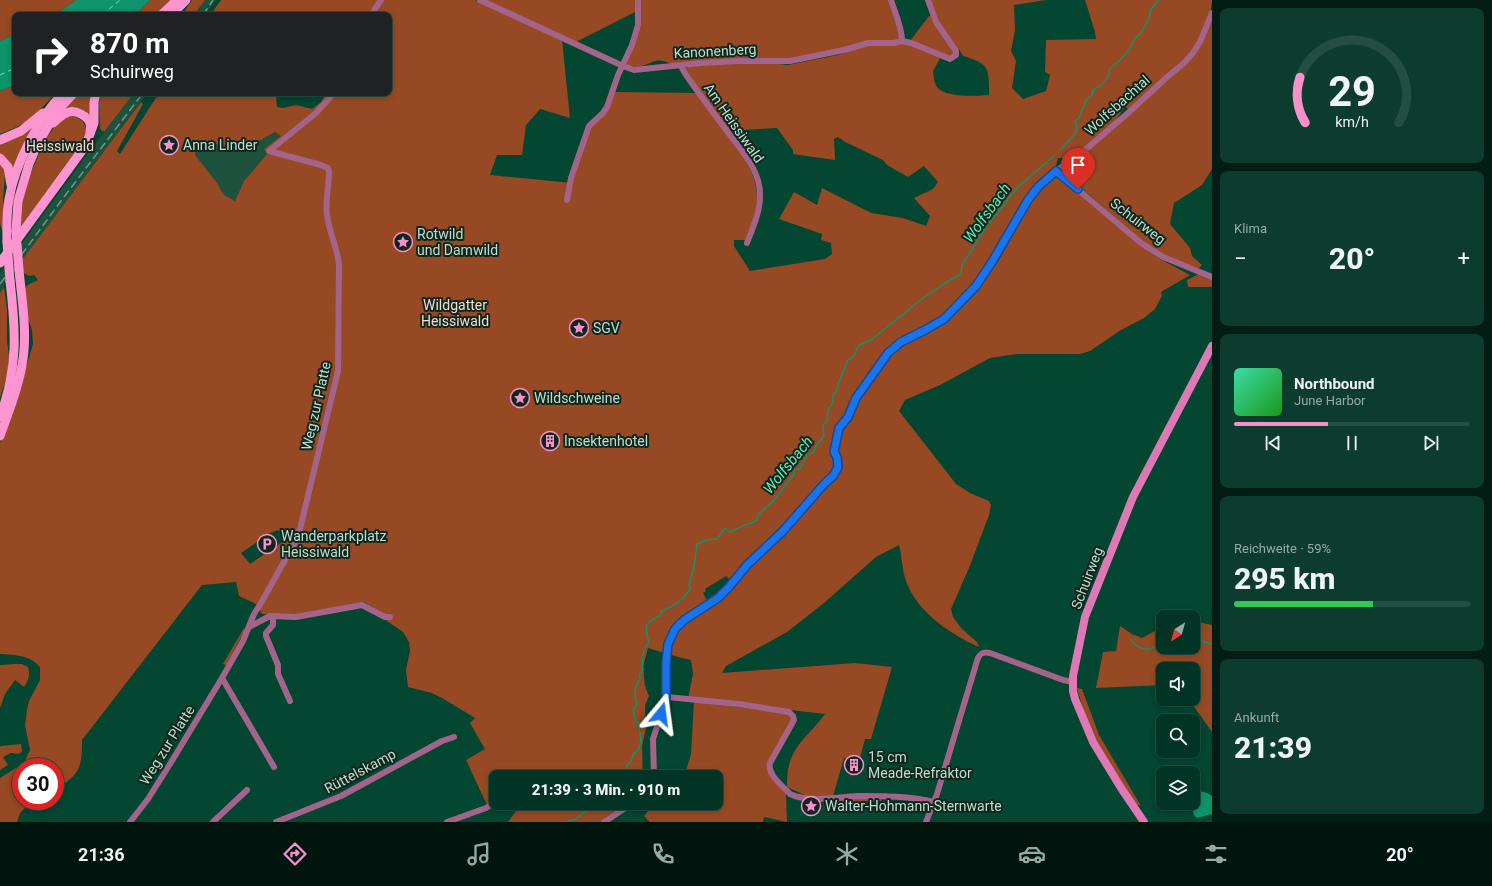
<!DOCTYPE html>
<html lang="de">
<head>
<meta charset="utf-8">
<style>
  :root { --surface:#023425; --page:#0c3c2d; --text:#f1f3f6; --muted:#96aaa7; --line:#234f42; --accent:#f890cc }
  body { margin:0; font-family:Roboto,sans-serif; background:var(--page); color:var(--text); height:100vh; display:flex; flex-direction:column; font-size:15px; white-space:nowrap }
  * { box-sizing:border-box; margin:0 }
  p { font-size:13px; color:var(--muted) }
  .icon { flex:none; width:22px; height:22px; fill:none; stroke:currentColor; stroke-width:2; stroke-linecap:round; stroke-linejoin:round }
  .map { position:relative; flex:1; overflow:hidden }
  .sheet { display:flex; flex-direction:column; gap:8px; padding:8px; background:#011d14; width:280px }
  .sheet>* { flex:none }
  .hud { position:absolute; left:12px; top:12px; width:380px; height:84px; border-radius:8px; box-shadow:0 2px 6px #0003,0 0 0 1px var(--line); background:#202124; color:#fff; overflow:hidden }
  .needle { width:26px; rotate:217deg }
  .controls { position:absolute; left:1156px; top:610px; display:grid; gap:8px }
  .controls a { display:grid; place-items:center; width:44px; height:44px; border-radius:8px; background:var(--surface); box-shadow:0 2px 6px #0003,0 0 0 1px var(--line); font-size:20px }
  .speed { position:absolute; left:12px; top:758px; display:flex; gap:8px; font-size:20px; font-weight:700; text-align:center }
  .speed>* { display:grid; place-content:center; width:52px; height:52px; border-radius:50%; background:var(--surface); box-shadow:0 2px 6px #0003,0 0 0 1px var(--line); line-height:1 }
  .speed .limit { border:6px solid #d22; background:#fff; color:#111 }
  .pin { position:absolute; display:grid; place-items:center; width:34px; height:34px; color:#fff; margin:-41px -17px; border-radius:50% 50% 50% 0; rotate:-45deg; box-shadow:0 0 4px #0007 }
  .pin .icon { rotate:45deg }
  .me { position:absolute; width:44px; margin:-22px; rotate:16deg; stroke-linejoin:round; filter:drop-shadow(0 0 3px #0008) }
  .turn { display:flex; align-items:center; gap:14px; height:84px; padding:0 12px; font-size:18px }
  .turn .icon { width:52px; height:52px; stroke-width:2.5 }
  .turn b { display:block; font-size:28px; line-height:34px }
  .big { font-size:30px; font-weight:800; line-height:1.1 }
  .sheet .widget { flex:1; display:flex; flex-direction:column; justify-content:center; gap:6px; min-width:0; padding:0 14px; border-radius:8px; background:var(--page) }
  .sheet .dial { align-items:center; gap:0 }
  .dial svg { height:104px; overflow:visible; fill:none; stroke:var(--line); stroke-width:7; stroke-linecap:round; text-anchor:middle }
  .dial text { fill:var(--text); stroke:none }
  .song { display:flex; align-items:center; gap:12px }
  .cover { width:48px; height:48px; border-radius:6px; background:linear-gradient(135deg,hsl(160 70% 55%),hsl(120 70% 35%)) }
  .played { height:4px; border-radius:2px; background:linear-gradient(90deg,var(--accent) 40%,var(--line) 40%) }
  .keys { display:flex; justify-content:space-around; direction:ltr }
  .heat { display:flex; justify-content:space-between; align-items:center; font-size:22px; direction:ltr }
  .charge { height:6px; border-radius:3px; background:linear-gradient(90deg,#34c759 59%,var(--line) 0) }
  .trip { position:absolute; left:489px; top:770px; width:234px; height:40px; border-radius:8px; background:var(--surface); box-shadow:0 2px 6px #0003,0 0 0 1px var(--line); font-weight:800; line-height:40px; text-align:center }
  .dock { display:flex; height:64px; justify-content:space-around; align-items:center; background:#01150f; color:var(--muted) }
  .dock .icon { width:28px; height:28px }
  .dock .active { color:var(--accent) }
  .dock b { font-size:18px; color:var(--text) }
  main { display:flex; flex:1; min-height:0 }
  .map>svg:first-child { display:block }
</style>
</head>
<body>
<main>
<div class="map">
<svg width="1212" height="822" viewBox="0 0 1212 822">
  <rect width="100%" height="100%" fill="#034631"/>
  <!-- built -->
  <g fill="#1e523e">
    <polygon points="205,0 216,0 205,15 194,15"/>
    <polygon points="134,93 147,93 23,260 4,283 4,287 0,293 0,273 104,132"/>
    <polygon points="275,132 282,136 264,149 267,154 244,181 235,201 224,195 217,183 194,155 195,151 199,148 214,143 218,145 255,148 259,141"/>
  </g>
  <!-- green -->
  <g fill="#964923" fill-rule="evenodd">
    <polygon points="0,0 76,0 55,15 15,15 15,34 0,41"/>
    <polygon points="150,0 171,0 154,15 135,15"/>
    <polygon points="192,0 205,0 194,15 182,15"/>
    <path d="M221 0H475L562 40 570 118 540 109 526 125 522 155H497L490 175 572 183 591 126 614 92 701 93 687 72 686 68 696 65 770 63 788 65 838 55 869 45 910 41 929 16 934 15 929 0H1046L1014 5 1015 30 1011 51 1016 61 1012 88 1023 99 1046 91 1050 75 1045 72 1046 40 1096 39 1095 32 1085 0H1212C1212 15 1200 39 1192 52L1129 110 1125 106 1114 123 1082 150 1069 158H1058L1055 169 1038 184 1008 232 1002 238 990 256 998 261 1032 197 1038 190 1056 175 1139 244 1160 259 1190 275 1161 292 1162 296 1155 309 1144 318 1121 330 1090 351 1080 354H1017L990 358 940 385 905 400 899 411 956 484 970 493 989 501 991 505 989 515 969 568 951 609 953 617 962 629 977 642 979 647C950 634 917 612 906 581 902 570 902 556 899 545L876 557 824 603 787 632 726 666 722 673 855 663 892 667 871 739H865L859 762 844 758 833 796 809 797 787 787C787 780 787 772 789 765 794 744 813 731 825 714L688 698 693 674 691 660C676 657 663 652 648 648L643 667 645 686 649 696 645 705 646 728 642 746 643 777H496V799L487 805 466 760 485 749 470 723 475 718 442 698 432 693 408 687 406 670 410 651 409 642 403 632 384 619 386 615 364 602 295 615 262 614 256 604 239 596 236 582 202 585 82 740C82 768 80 775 55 789V767H21V801H32L20 813 17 822H0V778L24 763 30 750 25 725 27 710 29 701 40 680V667C30 655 15 655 0 654V443L19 391 33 344 32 330 28 319 25 288 29 284 38 280 34 275 29 276 24 273 22 260 141 102 143 104 117 151 120 154 159 93H278L276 98 277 107 283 108 296 105 312 109 321 102 324 97 310 93H389V15H210ZM959 49 963 56C990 64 989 68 989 95 976 96 946 98 937 87 934 83 934 76 933 71L942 55 949 58ZM777 128 793 150V154L835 160 834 139 838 137 845 142 883 160 887 165 908 177 924 166 938 182 933 189 914 198 930 216 926 226 903 218 871 213 822 188 817 205 794 192 779 219 822 234 821 240 831 243 832 254 825 259 750 271 734 246V240H745C750 228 756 215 757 202 759 174 740 152 724 131ZM275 132 281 136 264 149 267 154 244 181 235 201 224 195 217 183 195 155V151L199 148 202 149 214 143 218 145 255 148 259 141ZM278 530 287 539 250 564 241 553 270 533ZM726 576 734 584 726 594 710 606 703 593 706 591 705 589Z"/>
    <polygon points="484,0 637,0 637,11 576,42"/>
    <path d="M640 0H888L900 35 898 40 864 41 842 48 791 59 671 64C650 53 648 73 627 65V63L630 54Z"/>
    <polygon points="1212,15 1212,169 1202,185 1174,203 1170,224 1190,248 1192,256 1202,265 1199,268 1194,268 1163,255 1142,241 1062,171 1062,168 1072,164 1186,64"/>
    <polygon points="15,85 15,93 56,93 31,119 17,127 0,134 0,91"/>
    <polygon points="79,93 93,93 91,121 61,112"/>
    <polygon points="101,93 134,93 104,132 100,129 99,103"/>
    <path d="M72 116C87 120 88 129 83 143L21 227 20 206 31 173 45 140 55 126 64 118Z"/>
    <polygon points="38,121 12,178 0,156 0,141"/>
    <polygon points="0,163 4,168 5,174 3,201 3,233 0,224"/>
    <polygon points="1199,274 1212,279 1212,287 1188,287 1187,280"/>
    <polygon points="4,287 7,309 7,342 9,355 8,372 0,398 0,293"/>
    <polygon points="1193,621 1212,625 1212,732 1195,708 1186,699 1193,699 1193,669 1163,669 1163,685 1096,688 1103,652 1116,651 1120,626 1132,634 1142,638 1155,631 1163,623 1163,647 1193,647"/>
    <polygon points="244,628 245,630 226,665 223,664"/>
    <path d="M14 664H22L28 667C30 675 29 680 24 687L15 680 5 694 0 708V665Z"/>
    <polygon points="1077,688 1082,689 1099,735 1141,806 1135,804 1088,726"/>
    <polygon points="694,701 789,714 792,721 768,763 786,794 787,822 764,817 763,822 650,822 644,816 655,803 716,803 716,777 684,777 691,754"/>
    <polygon points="21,744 22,751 19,754 11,753 3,757 8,765 0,770 0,747 1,746"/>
    <polygon points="833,799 881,799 881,801 855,802 827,809"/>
    <polygon points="522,803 629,803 609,815 600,822 508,822"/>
  </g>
  <!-- water -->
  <g fill="#0e936b">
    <polygon points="76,0 150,0 135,15 55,15"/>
    <polygon points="15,34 15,85 0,91 0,41"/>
    <path d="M1199 791 1207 793 1212 796V814L1197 818C1191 814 1193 805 1193 798L1194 796 1197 797 1199 796Z"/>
  </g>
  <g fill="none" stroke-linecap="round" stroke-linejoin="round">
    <!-- stream -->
    <g stroke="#0e936b" stroke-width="1.5">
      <path d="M1061 149 1075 134 1077 129 1075 121 1079 118 1087 99 1092 95 1093 90C1103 85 1109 79 1110 68L1118 62 1130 49 1135 38 1141 33 1149 19 1151 9 1159 0"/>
      <polyline points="1193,634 1204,642 1212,644"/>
      <path d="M1131 639 1132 642C1144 652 1150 651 1163 642"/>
      <path d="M621 777 628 764 631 762C632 756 634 752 639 749L641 739 638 723 636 722 633 710 637 704C633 693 635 687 640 678L639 675 643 670C642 662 642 648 649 643 645 626 643 623 660 616L662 611C673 607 683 600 690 589L689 585 694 567 697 544 707 540 717 539 725 528 730 532C738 527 747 525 756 521 759 509 767 509 774 500 782 491 785 483 794 475V471L800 468 808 454 814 452 816 446 824 436 823 425 827 422 828 409 833 403V395L837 391V387L848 360 853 357 859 345 871 340 923 298 945 283 961 274 962 265 986 227 1018 187 1054 156"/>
      <path d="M567 822C570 820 574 820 577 818 586 813 581 810 594 810L600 803"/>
    </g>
    <!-- ferry -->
    <g stroke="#5fecb7" stroke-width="1" stroke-dasharray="5 4" stroke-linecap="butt">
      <polyline points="102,15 120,0"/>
      <polyline points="0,75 15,68"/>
    </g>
    <!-- street -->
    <g stroke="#a46489" stroke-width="6">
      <polyline points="480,0 623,66 634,70 701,63 740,61 790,61 844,50 868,43 894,43 902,41 911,43 950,59 956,55 956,51 936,22 928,0"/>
      <path d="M891 0C895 13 902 27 902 41"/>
      <polyline points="371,15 381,0"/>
      <path d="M681 66 686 75C698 92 711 110 724 127 738 147 761 169 760 196 760 212 753 227 747 243"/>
      <polyline points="1056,171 1141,243 1163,257 1212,277"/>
      <polyline points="567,200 571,178 589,126 603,113 607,107 618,75 632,45 638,25 638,0"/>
      <polyline points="270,616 273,619 273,625 266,633 266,636 278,665 278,674 290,701"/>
      <polyline points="249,627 270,616 296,617 362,605 385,617 390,617"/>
      <polyline points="222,678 274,767"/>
      <path d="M667 697 739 704 789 712 793 716 794 720 770 763C767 775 783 786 790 794 808 803 838 797 857 796 882 796 911 796 934 802"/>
      <polyline points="654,777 653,739 667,697 666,663 668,644 675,629 684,620 718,598 729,587 747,565 783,531 825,483 833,476 838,467 837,457 834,452 839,428 848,417 856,398 888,353 901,342 925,330 944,319 976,286 986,273 1028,200 1038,187 1056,171 1085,150 1128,113 1166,78 1184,63 1193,53 1200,42 1212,13"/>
      <path d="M130 822 148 799 170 764 222 678 243 641 254 614 261 603 295 542 300 529 338 371 339 264C337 247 329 232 327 215 325 201 329 186 329 172L328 168 321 165 269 151 316 113 334 93"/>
      <polyline points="213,822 247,790"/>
      <polyline points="276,822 341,796 442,741 454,737"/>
      <polyline points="447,822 486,808 496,802"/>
      <polyline points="604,822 633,803"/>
      <path d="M926 822 937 794 977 661C979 654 982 651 990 653L1063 680 1073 682"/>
    </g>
    <!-- secondary -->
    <polyline stroke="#de79b5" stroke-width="8" points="1144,822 1121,788 1093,742 1075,699 1073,691 1073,676 1085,617 1133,497 1212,346"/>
    <!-- primary -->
    <g stroke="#fd95d1" stroke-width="9">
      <polyline points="161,15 177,0"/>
      <polyline points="171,15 186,0"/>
      <path d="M53 123C58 119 62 114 69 112 76 110 87 116 90 123 91 126 90 130 90 133"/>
      <polyline points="0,140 21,131 43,113"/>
      <polyline points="0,158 8,167 11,185"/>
      <polyline points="16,231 18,201 29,164 37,145 57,111 74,93"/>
      <path d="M7 242C7 228 6 214 9 199 15 164 38 119 63 93"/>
      <polyline points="0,263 86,145 94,123 94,102 96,93"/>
      <path d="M0 417C18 368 16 332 10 281"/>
      <path d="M0 436C8 413 18 390 22 365 28 334 22 302 19 270"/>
    </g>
    <!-- rail -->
    <g stroke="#6d9a89" stroke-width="1.5" stroke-dasharray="8 4" stroke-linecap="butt">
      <polyline points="203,15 213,0"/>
      <polyline points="0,284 61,201 143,93"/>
    </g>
    <!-- primary-bridge -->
    <g stroke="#fd95d1" stroke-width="9">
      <polyline points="16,231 19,270"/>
      <polyline points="7,242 10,281"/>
    </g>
  </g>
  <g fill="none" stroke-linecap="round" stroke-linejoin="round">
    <defs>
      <polyline id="route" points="661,714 666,697 666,663 668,644 675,629 684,620 718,598 729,587 747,565 783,531 825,483 833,476 838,467 837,457 834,452 839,428 848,417 856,398 888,353 901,342 925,330 944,319 976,286 992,262 1028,200 1038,187 1056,171 1078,189"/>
    </defs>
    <!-- route casing -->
    <use href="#route" stroke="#114b97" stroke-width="10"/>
    <!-- route -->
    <use href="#route" stroke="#1a73e8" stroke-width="7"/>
  </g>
  <!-- icons -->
  <defs>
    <symbol id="sight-ring" viewBox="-11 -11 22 22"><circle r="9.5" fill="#0f271d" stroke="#f890cc" stroke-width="1.5"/><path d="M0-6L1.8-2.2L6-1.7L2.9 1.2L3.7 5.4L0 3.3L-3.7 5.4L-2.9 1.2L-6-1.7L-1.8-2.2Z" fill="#f890cc"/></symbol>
    <symbol id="building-ring" viewBox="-11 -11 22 22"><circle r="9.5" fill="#0f271d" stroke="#f890cc" stroke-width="1.5"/><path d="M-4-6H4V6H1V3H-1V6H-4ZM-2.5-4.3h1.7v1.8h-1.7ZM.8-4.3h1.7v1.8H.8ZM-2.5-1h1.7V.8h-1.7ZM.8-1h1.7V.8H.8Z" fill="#f890cc"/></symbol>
    <symbol id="parking-ring" viewBox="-11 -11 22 22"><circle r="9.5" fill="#0f271d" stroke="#f890cc" stroke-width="1.5"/><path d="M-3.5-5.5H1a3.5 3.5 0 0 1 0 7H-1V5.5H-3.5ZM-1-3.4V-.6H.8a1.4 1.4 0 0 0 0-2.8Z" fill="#f890cc"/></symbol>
  </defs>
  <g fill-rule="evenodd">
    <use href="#sight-ring" x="158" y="134" width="22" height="22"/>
    <use href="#sight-ring" x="392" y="231" width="22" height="22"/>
    <use href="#sight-ring" x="568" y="317" width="22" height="22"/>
    <use href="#sight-ring" x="509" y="387" width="22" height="22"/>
    <use href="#building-ring" x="539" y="430" width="22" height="22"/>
    <use href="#parking-ring" x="256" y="533" width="22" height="22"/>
    <use href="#building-ring" x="843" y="754" width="22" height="22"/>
    <use href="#sight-ring" x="800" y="795" width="22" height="22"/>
  </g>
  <g text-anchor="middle" stroke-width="4" stroke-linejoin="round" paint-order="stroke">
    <!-- street labels -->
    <g font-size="14" fill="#c0ddcf" stroke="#0f271d">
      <text transform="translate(715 51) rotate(-3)" y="5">Kanonenberg</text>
      <text transform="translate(1117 105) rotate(-42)" y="5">Wolfsbachtal</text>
      <text transform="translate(734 123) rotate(55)" y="5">Am Heissiwald</text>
      <text transform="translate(1138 221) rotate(38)" y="5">Schuirweg</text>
      <text transform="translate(316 406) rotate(-77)" y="5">Weg zur Platte</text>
      <text transform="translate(1087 578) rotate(-69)" y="5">Schuirweg</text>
      <text transform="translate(167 745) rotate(-58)" y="5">Weg zur Platte</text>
      <text transform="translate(360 771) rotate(-28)" y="5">Rüttelskamp</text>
    </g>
    <!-- poi labels -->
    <g font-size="14" fill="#c0ddcf" stroke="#0f271d" text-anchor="start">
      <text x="183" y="150">Anna Linder</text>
      <text x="417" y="239">Rotwild<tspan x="417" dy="16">und Damwild</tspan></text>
      <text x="593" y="333">SGV</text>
      <text x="534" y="403">Wildschweine</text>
      <text x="564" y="446">Insektenhotel</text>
      <text x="281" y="541">Wanderparkplatz<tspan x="281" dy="16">Heissiwald</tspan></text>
      <text x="868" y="762">15 cm<tspan x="868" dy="16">Meade-Refraktor</tspan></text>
      <text x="825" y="811">Walter-Hohmann-Sternwarte</text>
    </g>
    <!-- park labels -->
    <g font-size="14" fill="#f8dbce" stroke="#0f271d">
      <text x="60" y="151">Heissiwald</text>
      <text x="455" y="310">Wildgatter<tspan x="455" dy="16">Heissiwald</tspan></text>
    </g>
    <!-- water labels -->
    <g font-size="15" font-style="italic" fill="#5fecb7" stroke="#0f271d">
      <text transform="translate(987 213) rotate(-54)" y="5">Wolfsbach</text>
      <text transform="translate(788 465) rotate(-51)" y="5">Wolfsbach</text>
    </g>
  </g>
</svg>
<div class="controls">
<a><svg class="needle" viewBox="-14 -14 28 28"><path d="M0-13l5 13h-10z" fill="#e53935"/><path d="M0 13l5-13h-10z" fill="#96aaa7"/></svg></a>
<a><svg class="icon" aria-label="sound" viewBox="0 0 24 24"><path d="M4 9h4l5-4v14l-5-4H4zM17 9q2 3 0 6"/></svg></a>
<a><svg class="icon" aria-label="search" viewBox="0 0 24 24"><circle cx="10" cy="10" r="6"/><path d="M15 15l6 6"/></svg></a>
<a><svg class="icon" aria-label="layers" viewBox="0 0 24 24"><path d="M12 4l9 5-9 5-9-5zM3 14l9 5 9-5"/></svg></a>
</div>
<div class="speed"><div class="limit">30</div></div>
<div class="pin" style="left:1078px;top:189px;background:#d93025"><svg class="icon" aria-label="arrive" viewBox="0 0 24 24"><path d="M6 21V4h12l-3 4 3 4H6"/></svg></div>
<svg class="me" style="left:661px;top:714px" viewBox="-20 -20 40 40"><path d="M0-17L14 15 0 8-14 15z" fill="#1a73e8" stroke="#fff" stroke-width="4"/></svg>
<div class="trip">21:39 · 3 Min. · 910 m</div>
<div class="hud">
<div class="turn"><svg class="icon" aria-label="right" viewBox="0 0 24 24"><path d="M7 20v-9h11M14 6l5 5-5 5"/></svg><div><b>870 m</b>Schuirweg</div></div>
</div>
</div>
<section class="sheet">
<div class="widget dial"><svg viewBox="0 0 100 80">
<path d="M14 69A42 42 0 1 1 86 69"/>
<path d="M14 69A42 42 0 0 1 10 34" stroke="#f890cc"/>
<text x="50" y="56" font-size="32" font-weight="700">29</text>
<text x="50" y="72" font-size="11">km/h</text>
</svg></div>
<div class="widget"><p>Klima</p>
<div class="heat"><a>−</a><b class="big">20°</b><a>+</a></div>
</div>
<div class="widget">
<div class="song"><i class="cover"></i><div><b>Northbound</b><p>June Harbor</p></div></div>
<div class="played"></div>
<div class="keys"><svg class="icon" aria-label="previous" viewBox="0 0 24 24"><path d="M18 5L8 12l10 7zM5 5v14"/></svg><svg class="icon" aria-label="pause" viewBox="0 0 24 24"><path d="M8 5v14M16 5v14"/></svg><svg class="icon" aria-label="next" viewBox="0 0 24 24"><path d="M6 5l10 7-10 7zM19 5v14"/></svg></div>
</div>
<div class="widget"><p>Reichweite · 59%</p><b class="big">295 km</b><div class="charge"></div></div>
<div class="widget"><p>Ankunft</p><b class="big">21:39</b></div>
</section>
</main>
<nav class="dock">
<b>21:36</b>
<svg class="icon active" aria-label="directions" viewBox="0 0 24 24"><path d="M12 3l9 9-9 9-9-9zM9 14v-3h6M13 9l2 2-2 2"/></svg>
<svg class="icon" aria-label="music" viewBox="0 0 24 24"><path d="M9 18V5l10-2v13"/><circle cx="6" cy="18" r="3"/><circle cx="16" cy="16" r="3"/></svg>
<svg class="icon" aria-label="phone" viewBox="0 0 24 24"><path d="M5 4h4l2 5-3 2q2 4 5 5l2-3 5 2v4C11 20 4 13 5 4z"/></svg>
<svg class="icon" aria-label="climate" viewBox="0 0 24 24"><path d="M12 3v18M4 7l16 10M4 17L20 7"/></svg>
<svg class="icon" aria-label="car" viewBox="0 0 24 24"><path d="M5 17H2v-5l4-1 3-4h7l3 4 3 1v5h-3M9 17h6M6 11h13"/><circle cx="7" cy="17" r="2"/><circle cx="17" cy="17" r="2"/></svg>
<svg class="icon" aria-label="filters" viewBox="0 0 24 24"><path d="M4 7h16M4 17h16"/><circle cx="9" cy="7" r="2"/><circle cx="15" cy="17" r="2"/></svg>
<b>20°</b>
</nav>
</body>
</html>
